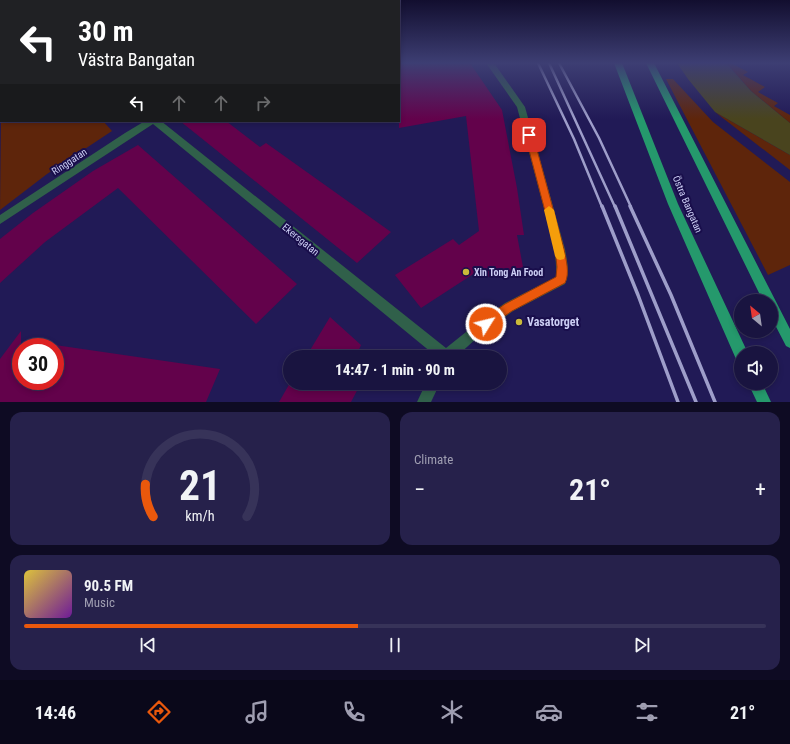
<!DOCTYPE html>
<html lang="en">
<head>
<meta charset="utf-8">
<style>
  :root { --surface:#191440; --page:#26214b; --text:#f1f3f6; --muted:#9f9eb1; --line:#373359; --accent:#ea580c }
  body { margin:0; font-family:"Roboto Condensed",sans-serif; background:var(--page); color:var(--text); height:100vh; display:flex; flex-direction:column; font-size:15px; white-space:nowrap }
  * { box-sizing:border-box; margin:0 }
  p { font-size:13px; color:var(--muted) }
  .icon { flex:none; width:22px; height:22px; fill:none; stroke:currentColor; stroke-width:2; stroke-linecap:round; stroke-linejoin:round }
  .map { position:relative; height:402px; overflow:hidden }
  .side { display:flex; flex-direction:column; gap:10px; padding:10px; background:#0e0b23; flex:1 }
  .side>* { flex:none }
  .hud { position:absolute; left:0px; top:0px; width:400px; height:122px; box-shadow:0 2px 6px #0003,0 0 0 1px var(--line); background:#202124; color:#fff; overflow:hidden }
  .needle { width:26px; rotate:331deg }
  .fabs { position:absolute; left:734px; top:294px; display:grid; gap:8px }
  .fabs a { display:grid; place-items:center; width:44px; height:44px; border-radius:50%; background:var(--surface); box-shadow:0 2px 6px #0003,0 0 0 1px var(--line); font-size:20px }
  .speed { position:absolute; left:12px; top:338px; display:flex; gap:8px; font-size:20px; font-weight:700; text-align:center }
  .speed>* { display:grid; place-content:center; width:52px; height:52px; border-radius:50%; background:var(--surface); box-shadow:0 2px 6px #0003,0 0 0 1px var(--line); line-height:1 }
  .speed .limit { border:6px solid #d22; background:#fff; color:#111 }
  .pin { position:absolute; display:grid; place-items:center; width:34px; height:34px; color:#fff; margin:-17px; border-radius:8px; box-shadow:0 2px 6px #0006 }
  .me { position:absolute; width:44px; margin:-22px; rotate:54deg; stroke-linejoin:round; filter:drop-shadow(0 0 3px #0008) }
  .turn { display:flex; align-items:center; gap:14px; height:84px; padding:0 12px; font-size:18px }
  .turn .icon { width:52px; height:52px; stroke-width:2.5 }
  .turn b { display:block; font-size:28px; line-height:34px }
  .lanes { display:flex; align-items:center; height:38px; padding:0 12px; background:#0003; justify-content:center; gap:20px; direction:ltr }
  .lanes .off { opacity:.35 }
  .big { font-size:30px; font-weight:700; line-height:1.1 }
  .side .card { flex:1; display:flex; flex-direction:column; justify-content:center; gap:6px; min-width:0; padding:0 14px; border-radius:12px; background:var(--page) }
  .side .dial { align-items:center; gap:0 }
  .dial svg { height:104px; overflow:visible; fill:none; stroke:var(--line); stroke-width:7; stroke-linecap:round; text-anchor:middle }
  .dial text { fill:var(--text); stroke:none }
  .song { display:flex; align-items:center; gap:12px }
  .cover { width:48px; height:48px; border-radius:6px; background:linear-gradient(135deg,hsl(50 70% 55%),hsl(280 70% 35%)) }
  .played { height:4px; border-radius:2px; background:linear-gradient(90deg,var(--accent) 45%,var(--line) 45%) }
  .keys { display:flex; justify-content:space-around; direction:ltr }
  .heat { display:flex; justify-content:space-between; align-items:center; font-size:22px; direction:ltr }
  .side .tiles { flex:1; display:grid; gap:10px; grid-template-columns:1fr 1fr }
  .card:last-child { grid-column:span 2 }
  .trip { position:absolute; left:283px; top:350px; width:224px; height:40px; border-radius:20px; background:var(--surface); box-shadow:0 2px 6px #0003,0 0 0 1px var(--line); font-weight:700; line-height:40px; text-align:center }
  .menu { display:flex; height:64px; justify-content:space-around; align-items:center; background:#0a081a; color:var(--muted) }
  .menu .icon { width:28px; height:28px }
  .menu .current { color:var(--accent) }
  .menu b { font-size:18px; color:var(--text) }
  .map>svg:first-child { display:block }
</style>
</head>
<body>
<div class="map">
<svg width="790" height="402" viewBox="0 0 790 402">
  <rect width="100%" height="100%" fill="#211a56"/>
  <!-- green -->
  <g fill="#5e250b">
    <polygon points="726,63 731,63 748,72 743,75 765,87 758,92 778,103 774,106 790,115 790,123 751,91"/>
    <polygon points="666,79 673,79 713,122 790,182 790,265 768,275"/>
    <polygon points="715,112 790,155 790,170"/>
    <polygon points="1,115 1,121 103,121 112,131 47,174 0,210"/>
  </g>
  <!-- water -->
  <polygon fill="#49441e" points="677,63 726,63 751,91 790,123 790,155 715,112 688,79"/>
  <!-- building -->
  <g fill="#63024b">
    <polygon points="399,63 470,63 502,110 517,188 524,235 517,235 523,267 489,277 481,269 421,308 395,275 453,239 459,245 479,231 466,116 399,128"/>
    <polygon points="180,121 226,121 260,147 266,143 391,232 357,263"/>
    <polygon points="138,145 297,284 256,324 118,188 45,242 0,283 0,239 33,213 93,171"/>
    <polygon points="330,317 361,345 357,354 364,357 306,357"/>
    <polygon points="21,331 21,381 55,381 55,345 220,369 206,402 0,402 0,359"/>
    <polygon points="290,383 361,383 351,402 279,402"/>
  </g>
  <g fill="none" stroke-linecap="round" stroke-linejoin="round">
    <!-- minor -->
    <g fill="#30604a" fill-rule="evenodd">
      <path d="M486 63H494L525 107 565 249C567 260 570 273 565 284L513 311 479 336 456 357H437L153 124 0 224V215L125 133 145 121H161L446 348 471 328 505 303 556 277V267L555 249 517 107Z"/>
      <polygon points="1,97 1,103 0,104 0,98"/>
      <polygon points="426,383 440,383 431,402 417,402"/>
    </g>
    <!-- primary -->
    <g fill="#25996c" fill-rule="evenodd">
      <polygon points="614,63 622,63 678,204 746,349 747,353 741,353 741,360 736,359 668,204"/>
      <polygon points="646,63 654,63 790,329 790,348 786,346 771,317 771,301 763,301"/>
      <polygon points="748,383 762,383 771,402 757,402"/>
    </g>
    <!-- rail-far1 -->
    <g stroke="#9e9eca" stroke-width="2.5">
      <polyline points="538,63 574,139 602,207"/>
      <polyline points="549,63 615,207"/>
      <polyline points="559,63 599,138 631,207"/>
    </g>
    <!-- rail -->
    <g stroke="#9e9eca" stroke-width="3.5">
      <polyline points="602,206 638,295 678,402"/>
      <polyline points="615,206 696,402"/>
      <polyline points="630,206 671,295 715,402"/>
    </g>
  </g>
  <!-- sky -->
  <linearGradient id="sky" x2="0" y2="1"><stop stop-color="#120e2f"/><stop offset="0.53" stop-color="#3d3e73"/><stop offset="1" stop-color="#3d3e73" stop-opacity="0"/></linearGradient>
  <rect width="790" height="119" fill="url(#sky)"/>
  <!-- route -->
  <path fill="#ea580c" stroke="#983908" d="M526 133H532L533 135 564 249C566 260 570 273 565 283L512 311 486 329 482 327 481 324 482 320 505 304 556 277 557 267 555 249 525 135Z"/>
  <!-- slow -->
  <polygon fill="#f59e0b" points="549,206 554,210 565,256 564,259 560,260 557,259 555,256 544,210"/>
  <!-- markers -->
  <g fill="#caba3a" stroke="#190e4b" stroke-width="1.5">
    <circle cx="466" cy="272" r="4"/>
    <circle cx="519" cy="322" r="4"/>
  </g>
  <g text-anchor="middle" stroke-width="4" stroke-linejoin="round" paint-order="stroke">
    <!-- street labels -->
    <g font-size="10" fill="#cccef4" stroke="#190e4b">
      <text transform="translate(69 161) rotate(-33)" y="4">Ringgatan</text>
      <text transform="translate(688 204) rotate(67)" y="4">Östra Bangatan</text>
      <text transform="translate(301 239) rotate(39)" y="4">Ekersgatan</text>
    </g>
    <!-- poi labels -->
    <g font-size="10" font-weight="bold" fill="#cccef4" stroke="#190e4b" text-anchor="start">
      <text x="474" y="276">Xin Tong An Food</text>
    </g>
    <!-- near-poi labels -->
    <g font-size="12" font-weight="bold" fill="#cccef4" stroke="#190e4b" text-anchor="start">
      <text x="527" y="326">Vasatorget</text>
    </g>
  </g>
</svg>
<div class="fabs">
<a><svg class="needle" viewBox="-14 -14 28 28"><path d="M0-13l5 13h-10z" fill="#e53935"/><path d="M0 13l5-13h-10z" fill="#9f9eb1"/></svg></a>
<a><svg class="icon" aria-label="sound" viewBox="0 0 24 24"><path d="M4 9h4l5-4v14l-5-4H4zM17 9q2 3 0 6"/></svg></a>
</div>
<div class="speed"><div class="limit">30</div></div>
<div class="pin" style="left:529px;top:135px;background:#d93025"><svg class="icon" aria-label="arrive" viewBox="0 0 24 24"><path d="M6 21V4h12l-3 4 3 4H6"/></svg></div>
<svg class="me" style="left:486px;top:324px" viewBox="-20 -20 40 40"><circle r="17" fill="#ea580c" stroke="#fff" stroke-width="3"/><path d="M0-11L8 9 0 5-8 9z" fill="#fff"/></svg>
<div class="trip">14:47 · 1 min · 90 m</div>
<div class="hud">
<div class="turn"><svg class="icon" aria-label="left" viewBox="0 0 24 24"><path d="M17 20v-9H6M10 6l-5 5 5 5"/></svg><div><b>30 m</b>Västra Bangatan</div></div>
<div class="lanes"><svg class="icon" aria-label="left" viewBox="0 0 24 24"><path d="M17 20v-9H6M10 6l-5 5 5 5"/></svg><svg class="icon off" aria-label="ahead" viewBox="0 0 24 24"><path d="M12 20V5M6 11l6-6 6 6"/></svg><svg class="icon off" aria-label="ahead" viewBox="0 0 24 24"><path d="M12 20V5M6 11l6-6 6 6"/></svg><svg class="icon off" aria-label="right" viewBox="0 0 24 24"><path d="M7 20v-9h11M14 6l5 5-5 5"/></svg></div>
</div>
</div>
<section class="side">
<div class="tiles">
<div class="card dial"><svg viewBox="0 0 100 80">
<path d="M14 69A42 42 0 1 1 86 69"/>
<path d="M14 69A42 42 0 0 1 8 44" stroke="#ea580c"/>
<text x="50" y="56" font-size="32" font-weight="700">21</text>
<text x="50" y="72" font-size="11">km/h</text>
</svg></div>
<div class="card"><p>Climate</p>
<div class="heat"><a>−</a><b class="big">21°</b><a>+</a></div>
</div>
<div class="card">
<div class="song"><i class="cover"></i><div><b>90.5 FM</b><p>Music</p></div></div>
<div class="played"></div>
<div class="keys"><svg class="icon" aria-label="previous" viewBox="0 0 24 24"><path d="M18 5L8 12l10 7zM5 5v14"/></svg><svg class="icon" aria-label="pause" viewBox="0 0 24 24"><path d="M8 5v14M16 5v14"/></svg><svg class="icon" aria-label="next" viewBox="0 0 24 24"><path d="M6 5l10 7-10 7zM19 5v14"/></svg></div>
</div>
</div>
</section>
<nav class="menu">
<b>14:46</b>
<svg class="icon current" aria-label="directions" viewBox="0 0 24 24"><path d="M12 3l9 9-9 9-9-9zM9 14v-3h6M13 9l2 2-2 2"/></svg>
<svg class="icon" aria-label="music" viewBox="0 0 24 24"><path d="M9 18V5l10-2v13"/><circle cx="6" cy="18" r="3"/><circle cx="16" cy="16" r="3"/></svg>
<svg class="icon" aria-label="phone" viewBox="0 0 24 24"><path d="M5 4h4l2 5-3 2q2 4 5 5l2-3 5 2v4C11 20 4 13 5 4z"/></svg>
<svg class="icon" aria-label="climate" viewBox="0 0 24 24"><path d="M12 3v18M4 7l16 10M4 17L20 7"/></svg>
<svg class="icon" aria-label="car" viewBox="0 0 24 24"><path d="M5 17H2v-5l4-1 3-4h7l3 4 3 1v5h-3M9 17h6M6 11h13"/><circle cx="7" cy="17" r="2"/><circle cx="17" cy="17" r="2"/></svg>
<svg class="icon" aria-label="filters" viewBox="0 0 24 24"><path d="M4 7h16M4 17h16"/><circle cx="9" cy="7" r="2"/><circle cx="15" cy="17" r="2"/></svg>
<b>21°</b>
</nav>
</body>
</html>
